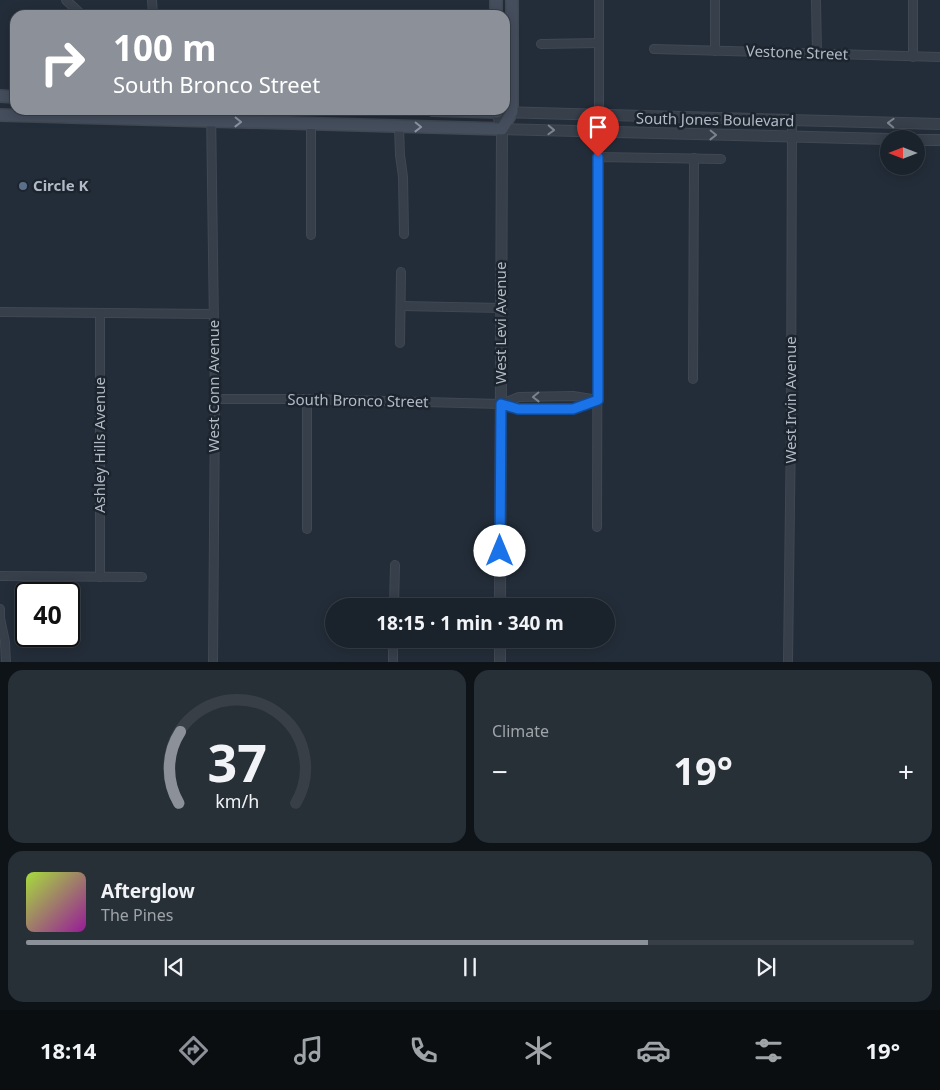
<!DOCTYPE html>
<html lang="en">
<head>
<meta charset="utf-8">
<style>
  :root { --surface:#1a222b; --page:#272f37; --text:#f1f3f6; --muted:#9fa4a9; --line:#383f47; --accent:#8c9099 }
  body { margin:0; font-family:"Noto Sans",sans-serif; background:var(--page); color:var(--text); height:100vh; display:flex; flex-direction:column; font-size:19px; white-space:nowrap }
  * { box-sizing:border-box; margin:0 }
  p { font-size:16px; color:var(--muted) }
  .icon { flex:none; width:28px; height:28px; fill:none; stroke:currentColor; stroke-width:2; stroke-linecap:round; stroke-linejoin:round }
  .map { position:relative; height:662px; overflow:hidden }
  .panel { display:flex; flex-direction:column; gap:8px; padding:8px; background:#0e1318; flex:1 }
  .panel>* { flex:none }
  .banner { position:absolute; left:10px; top:10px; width:500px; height:105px; border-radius:15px; box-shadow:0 2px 12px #0003,0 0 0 1px var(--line); background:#8c9099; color:#fff; overflow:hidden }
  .needle { width:32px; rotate:270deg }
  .buttons { position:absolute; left:880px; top:130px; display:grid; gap:10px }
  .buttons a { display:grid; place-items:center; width:45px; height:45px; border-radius:50%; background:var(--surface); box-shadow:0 2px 12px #0003,0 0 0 1px var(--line); font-size:25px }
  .speed { position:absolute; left:15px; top:582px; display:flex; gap:10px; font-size:25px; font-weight:700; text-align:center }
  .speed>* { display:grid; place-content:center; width:65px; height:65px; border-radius:50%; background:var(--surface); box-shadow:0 2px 12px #0003,0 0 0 1px var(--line); line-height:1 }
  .speed .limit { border:2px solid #111; border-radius:8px; background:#fff; color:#111 }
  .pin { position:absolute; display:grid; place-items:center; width:42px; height:42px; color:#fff; margin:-51px -21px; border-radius:50% 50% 50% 0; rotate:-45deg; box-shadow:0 0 5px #0007 }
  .pin .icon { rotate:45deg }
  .me { position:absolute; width:55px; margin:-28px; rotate:0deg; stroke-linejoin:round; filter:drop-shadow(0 0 4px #0008) }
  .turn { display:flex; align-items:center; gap:18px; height:105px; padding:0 20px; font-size:22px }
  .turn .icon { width:65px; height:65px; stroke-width:2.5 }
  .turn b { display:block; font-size:35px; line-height:42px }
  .big { font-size:38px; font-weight:700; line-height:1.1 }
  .panel .widget { flex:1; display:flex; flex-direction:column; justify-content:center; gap:8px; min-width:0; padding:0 18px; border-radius:15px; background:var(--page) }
  .panel .dial { align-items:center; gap:0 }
  .dial svg { height:130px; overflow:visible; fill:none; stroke:var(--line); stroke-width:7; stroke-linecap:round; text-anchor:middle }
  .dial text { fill:var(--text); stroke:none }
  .song { display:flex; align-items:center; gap:15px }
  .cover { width:60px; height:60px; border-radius:8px; background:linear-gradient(135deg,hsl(80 70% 55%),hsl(300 70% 35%)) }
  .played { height:5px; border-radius:2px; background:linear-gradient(90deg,var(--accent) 70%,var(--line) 70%) }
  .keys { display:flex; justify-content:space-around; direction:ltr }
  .heat { display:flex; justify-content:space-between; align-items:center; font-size:28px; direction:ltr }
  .panel .tiles { flex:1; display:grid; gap:8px; grid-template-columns:1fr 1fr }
  .widget:last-child { grid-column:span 2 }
  .trip { position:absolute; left:325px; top:598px; width:290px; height:50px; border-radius:25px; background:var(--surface); box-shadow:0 2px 12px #0003,0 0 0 1px var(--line); font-weight:700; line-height:50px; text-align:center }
  .tabs { display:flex; height:80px; justify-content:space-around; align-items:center; background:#0a0e11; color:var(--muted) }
  .tabs .icon { width:35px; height:35px }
  .tabs .selected { color:var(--accent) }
  .tabs b { font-size:22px; color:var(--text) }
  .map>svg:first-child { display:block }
</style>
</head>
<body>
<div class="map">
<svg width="940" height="663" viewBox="0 0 940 663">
  <rect width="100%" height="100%" fill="#232d39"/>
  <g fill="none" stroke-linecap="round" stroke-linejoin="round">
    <defs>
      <g id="minor">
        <polyline points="66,0 82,15"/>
        <polyline points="152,0 153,15"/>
        <polyline points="715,0 715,51"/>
        <polyline points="816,0 817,54"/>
        <polyline points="913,0 913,57"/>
        <polyline points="541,44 599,43"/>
        <polyline points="654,49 940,57"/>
        <polyline points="211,110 215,399 213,663"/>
        <polyline points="599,115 599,0"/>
        <polyline points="399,127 400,155 403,177 404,234"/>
        <polyline points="311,235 311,124"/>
        <polyline points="401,306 502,308"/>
        <polyline points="0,312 213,314"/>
        <polyline points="100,313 100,577"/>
        <polyline points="400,343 401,272"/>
        <polyline points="693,379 694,158"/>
        <polyline points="215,399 307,399 501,404 518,409 573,409 598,400"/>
        <polyline points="307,399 307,529"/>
        <polyline points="501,404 519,397 573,396 598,400"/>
        <polyline points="597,527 598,157 721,159"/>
        <polyline points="0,576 142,577"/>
        <polyline points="394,606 395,565"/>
        <polyline points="0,609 0,618 5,642 6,663"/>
        <polyline points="393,663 393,639"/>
        <polyline points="788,663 791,425 792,120"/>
      </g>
      <g id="tertiary">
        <polyline points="502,129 889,139"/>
        <polyline points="916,140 940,140"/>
        <polyline points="500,606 502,129 497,112 940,124"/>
        <polyline points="500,663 500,639"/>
      </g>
      <g id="secondary">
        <polyline points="496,0 496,15"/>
        <polyline points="0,96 15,97"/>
        <polyline points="432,110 497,112 497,110"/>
        <polyline points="0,115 502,129 512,112 512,0"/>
      </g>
    </defs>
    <!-- minor casing -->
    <use href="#minor" stroke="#404853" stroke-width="10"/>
    <!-- tertiary casing -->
    <use href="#tertiary" stroke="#404853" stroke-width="12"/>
    <!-- secondary casing -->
    <use href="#secondary" stroke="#404853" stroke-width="14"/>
    <!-- minor -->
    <use href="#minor" stroke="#363f4a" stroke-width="8"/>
    <!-- tertiary -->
    <use href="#tertiary" stroke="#363f4a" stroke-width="10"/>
    <!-- secondary -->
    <use href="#secondary" stroke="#454e5d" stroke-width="11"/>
  </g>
  <!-- one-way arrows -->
  <defs><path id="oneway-chevron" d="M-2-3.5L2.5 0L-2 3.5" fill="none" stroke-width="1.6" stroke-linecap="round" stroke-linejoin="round" transform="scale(1.25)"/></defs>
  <g stroke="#8b94a1">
    <use href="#oneway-chevron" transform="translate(238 122) rotate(1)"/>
    <use href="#oneway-chevron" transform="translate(418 127) rotate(1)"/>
  </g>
  <g stroke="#7a838e">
    <use href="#oneway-chevron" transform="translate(891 123) rotate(-178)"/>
    <use href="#oneway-chevron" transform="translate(551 130) rotate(2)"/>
    <use href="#oneway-chevron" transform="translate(713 135) rotate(1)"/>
    <use href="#oneway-chevron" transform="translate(536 397) rotate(179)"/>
  </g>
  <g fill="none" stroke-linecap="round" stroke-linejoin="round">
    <defs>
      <polyline id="route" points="500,551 501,404 518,409 573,409 598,400 598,157"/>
    </defs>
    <!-- route casing -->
    <use href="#route" stroke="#114b97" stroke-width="12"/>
    <!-- route -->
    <use href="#route" stroke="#1a73e8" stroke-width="9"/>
  </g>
  <!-- markers -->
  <circle fill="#5c6f8a" stroke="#1c242e" stroke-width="2" cx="23" cy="186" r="5"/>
  <g text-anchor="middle" stroke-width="5" stroke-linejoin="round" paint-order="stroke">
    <!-- street labels -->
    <g font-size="15" fill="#b1bac6" stroke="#1c242e">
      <text transform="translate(797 53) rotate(2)" y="5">Vestone Street</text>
      <text transform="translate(715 120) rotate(1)" y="5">South Jones Boulevard</text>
      <text transform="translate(501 323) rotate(-90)" y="5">West Levi Avenue</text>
      <text transform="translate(214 386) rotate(-90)" y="5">West Conn Avenue</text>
      <text transform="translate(791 400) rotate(-90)" y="5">West Irvin Avenue</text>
      <text transform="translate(358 401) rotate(1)" y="5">South Bronco Street</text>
      <text transform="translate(100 445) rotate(-90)" y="5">Ashley Hills Avenue</text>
    </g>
    <!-- poi labels -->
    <g font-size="15" font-weight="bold" fill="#b1bac6" stroke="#1c242e" text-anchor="start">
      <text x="33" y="191">Circle K</text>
    </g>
  </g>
</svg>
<div class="buttons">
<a><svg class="needle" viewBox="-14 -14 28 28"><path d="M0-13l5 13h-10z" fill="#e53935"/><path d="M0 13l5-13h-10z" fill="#9fa4a9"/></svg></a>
</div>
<div class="speed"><div class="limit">40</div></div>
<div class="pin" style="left:598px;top:157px;background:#d93025"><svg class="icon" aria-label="arrive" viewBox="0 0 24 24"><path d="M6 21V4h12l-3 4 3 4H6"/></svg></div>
<svg class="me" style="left:500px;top:551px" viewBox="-20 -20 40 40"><circle r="19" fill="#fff"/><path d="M0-13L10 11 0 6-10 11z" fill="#1a73e8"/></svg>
<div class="trip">18:15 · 1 min · 340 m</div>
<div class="banner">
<div class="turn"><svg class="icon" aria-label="right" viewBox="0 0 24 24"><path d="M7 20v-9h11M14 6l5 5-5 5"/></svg><div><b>100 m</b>South Bronco Street</div></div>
</div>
</div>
<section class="panel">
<div class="tiles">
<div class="widget dial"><svg viewBox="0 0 100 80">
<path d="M14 69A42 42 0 1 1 86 69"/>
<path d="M14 69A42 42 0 0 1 15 25" stroke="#8c9099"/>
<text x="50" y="56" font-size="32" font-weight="700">37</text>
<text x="50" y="72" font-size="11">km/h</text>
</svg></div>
<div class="widget"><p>Climate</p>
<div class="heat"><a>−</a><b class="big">19°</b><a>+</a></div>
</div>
<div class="widget">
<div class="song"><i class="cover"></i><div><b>Afterglow</b><p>The Pines</p></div></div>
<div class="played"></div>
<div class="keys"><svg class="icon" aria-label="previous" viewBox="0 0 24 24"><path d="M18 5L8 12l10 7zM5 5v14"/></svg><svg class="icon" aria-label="pause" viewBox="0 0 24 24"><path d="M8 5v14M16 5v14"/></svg><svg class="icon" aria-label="next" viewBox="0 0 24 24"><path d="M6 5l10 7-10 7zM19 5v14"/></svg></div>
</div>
</div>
</section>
<nav class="tabs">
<b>18:14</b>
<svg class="icon selected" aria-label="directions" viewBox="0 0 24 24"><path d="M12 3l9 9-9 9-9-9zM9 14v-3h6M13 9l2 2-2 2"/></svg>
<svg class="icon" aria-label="music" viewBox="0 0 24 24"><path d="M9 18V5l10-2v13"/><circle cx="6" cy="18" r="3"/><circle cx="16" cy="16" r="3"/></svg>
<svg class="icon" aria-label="phone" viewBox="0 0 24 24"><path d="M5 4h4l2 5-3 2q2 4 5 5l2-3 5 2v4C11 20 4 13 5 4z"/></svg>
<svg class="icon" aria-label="climate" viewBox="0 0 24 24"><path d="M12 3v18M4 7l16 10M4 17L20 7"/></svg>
<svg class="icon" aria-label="car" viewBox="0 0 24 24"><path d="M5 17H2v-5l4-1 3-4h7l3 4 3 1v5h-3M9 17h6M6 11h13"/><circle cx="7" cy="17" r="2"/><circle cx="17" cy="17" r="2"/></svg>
<svg class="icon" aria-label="filters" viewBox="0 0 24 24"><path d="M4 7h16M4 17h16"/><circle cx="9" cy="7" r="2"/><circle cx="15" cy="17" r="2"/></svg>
<b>19°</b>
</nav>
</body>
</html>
